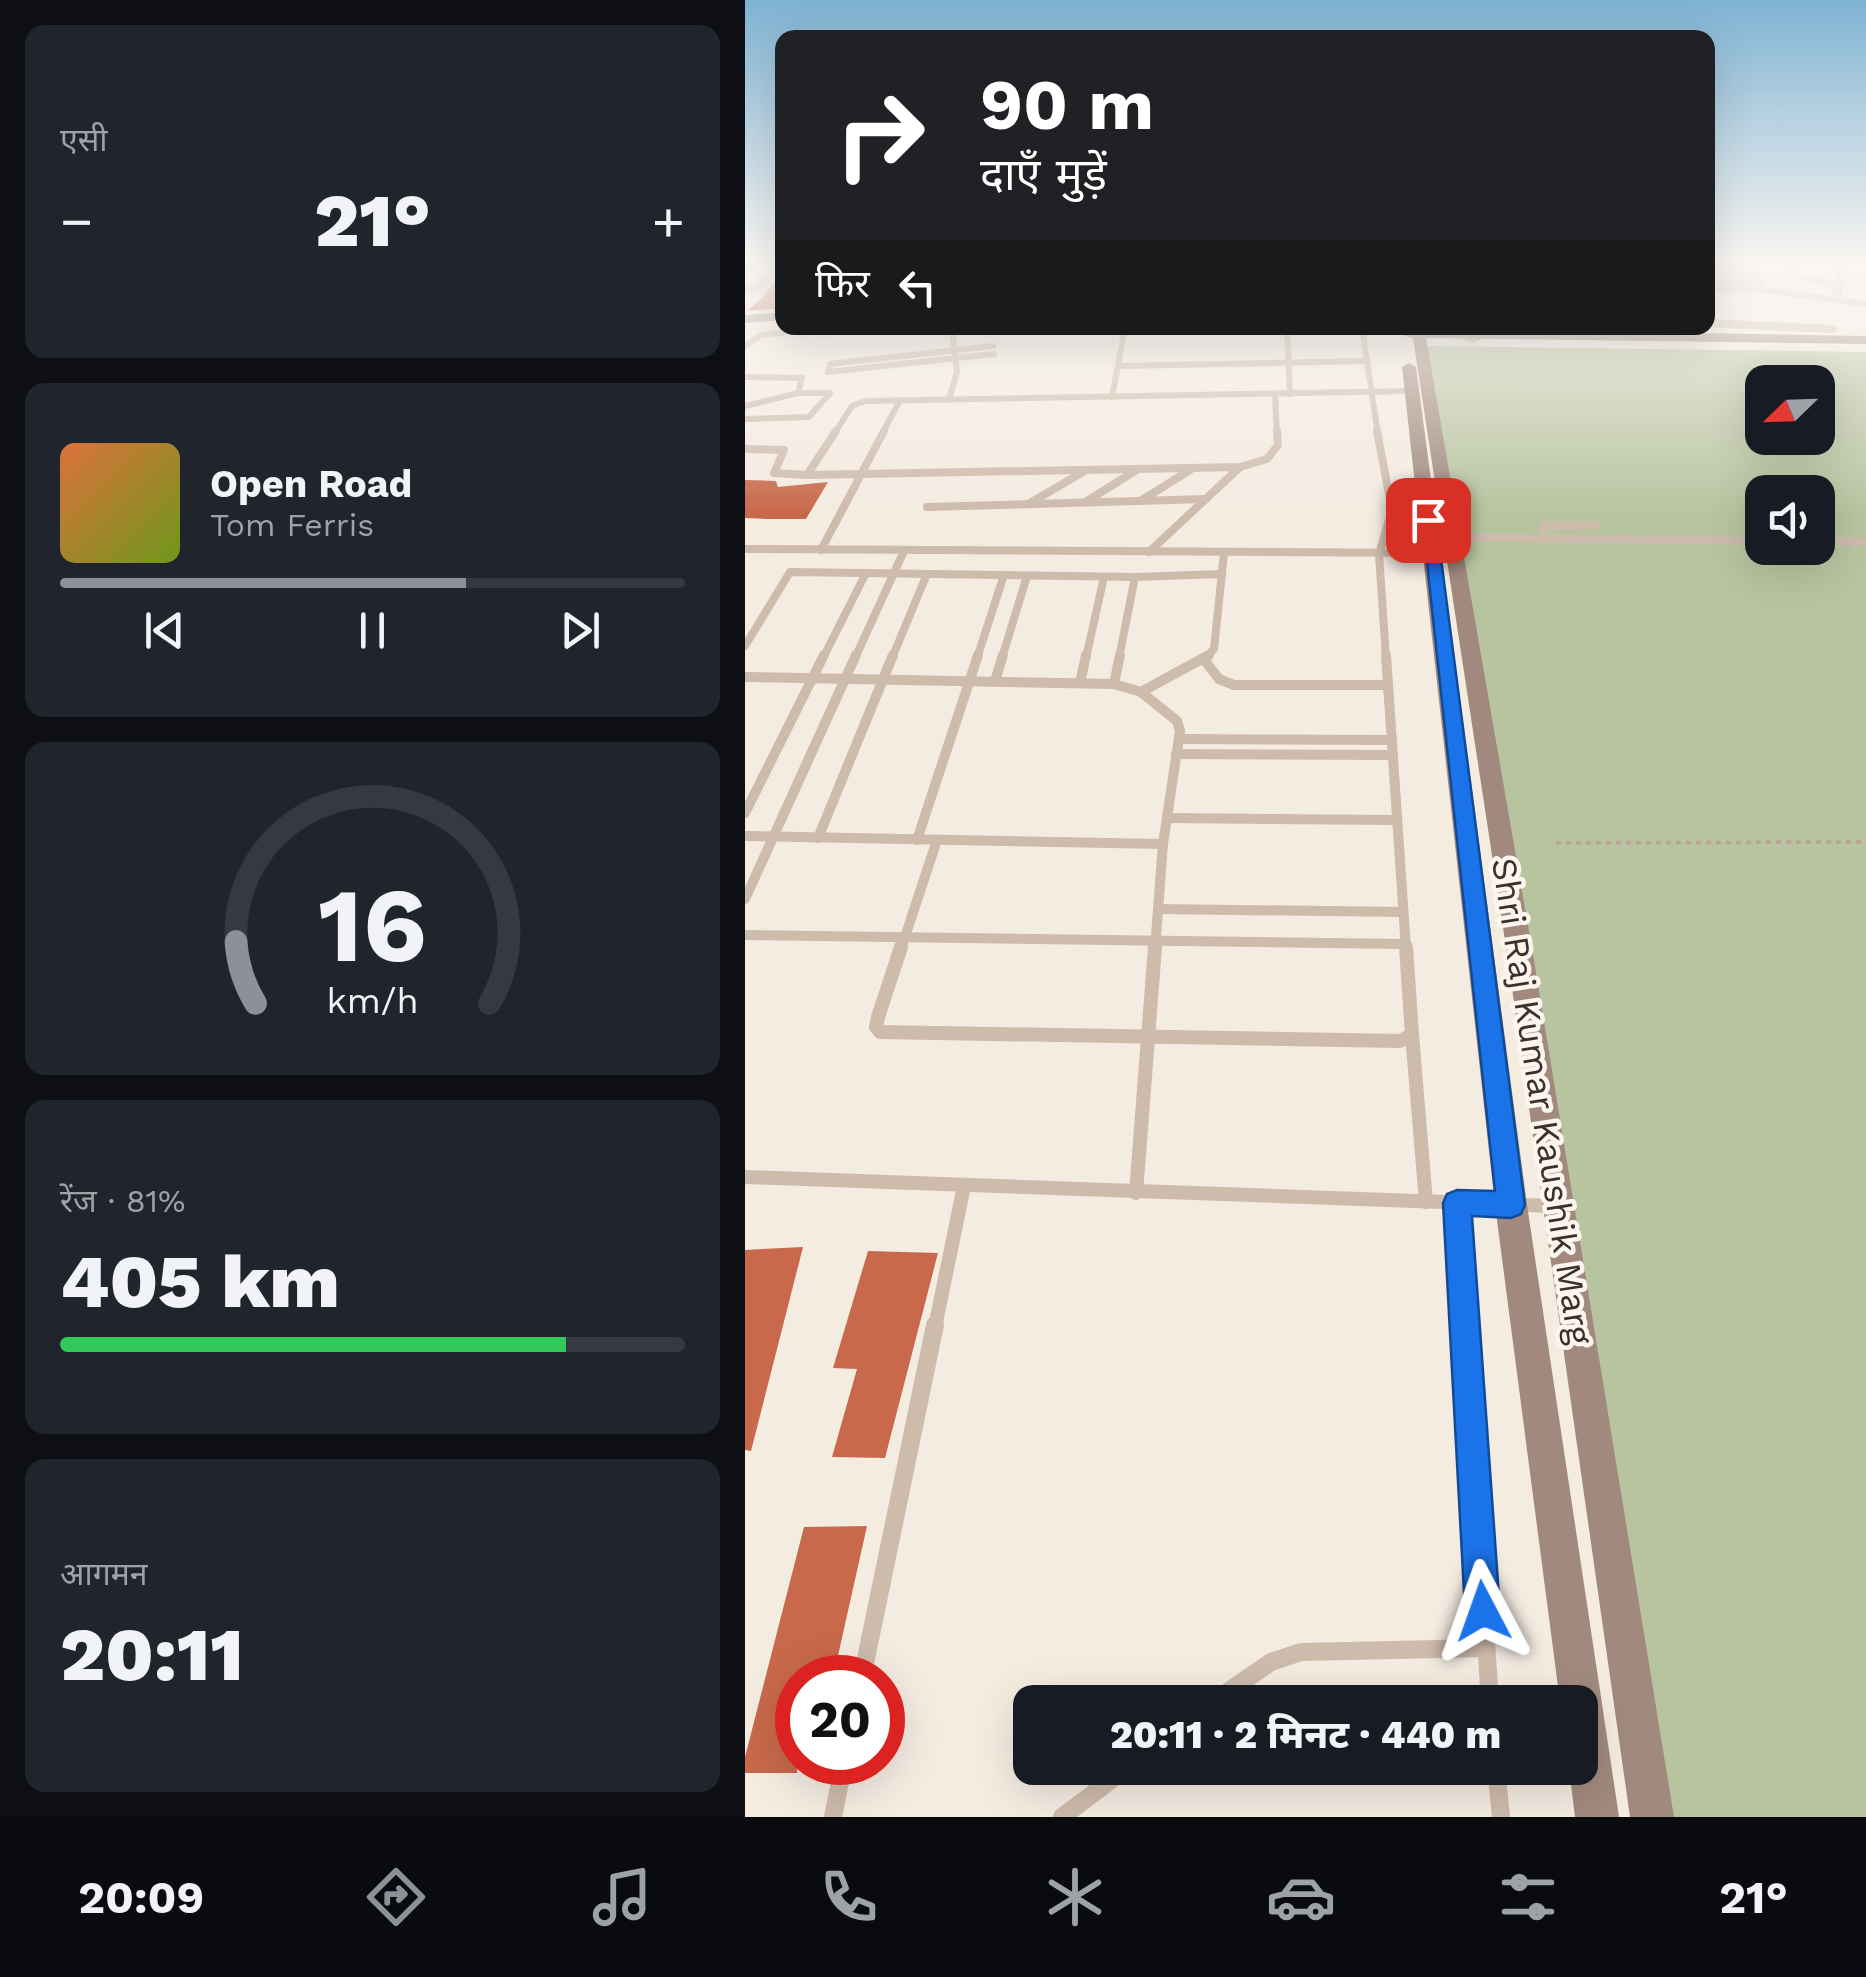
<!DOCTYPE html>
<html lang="hi">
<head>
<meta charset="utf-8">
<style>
  :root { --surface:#171b24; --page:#20242c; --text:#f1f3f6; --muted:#9ea1a6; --line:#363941; --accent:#8c9099 }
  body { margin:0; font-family:"Work Sans","Noto Sans Devanagari",sans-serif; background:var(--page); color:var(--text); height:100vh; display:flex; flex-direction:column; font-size:38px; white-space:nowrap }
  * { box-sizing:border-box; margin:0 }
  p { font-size:32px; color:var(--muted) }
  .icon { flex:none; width:55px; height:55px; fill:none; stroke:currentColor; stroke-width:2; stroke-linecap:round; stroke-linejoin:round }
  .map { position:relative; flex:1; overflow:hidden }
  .drawer { display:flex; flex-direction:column; gap:25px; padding:25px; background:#0d0f14; width:745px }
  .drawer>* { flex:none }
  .banner { position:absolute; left:30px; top:30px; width:940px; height:305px; border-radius:20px; box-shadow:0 10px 40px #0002; background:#202124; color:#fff; overflow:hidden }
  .needle { width:65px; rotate:247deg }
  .tools { position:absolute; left:1000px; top:365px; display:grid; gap:20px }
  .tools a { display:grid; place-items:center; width:90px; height:90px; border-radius:20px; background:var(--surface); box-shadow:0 10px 40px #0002; font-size:50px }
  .speed { position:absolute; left:30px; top:1655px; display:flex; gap:20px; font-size:50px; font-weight:700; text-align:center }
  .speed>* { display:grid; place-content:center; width:130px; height:130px; border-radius:50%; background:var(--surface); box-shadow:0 10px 40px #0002; line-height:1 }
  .speed .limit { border:15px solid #d22; background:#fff; color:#111 }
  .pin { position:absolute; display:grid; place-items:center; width:85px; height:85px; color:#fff; margin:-42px; border-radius:20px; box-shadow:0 5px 15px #0006 }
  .me { position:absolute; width:110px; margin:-55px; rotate:356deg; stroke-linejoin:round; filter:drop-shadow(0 0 8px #0008) }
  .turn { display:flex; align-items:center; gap:35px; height:210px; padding:0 40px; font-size:45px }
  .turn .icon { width:130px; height:130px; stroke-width:2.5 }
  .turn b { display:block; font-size:70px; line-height:85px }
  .then { display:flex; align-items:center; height:95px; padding:0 40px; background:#0003; gap:20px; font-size:38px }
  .big { font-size:75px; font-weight:800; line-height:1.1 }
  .drawer .card { flex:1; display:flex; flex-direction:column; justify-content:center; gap:15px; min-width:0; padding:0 35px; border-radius:20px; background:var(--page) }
  .drawer .dial { align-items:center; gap:0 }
  .dial svg { height:260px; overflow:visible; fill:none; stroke:var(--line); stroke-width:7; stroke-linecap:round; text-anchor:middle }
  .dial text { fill:var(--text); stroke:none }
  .song { display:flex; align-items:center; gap:30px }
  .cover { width:120px; height:120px; border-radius:15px; background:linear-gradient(135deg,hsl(20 70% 55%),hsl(80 70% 35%)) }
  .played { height:10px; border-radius:5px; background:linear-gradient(90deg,var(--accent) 65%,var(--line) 65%) }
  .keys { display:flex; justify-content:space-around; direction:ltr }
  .heat { display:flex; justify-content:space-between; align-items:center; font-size:55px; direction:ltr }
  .charge { height:15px; border-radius:8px; background:linear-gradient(90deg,#34c759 81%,var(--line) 0) }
  .trip { position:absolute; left:268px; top:1685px; width:585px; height:100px; border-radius:20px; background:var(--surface); box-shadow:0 10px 40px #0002; font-weight:800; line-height:100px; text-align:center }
  .tabs { display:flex; height:160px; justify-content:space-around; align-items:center; background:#090b0e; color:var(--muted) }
  .tabs .icon { width:70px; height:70px }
  .tabs .selected { color:var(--accent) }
  .tabs b { font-size:45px; color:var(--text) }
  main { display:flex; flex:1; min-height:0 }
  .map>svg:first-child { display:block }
</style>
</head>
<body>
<main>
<section class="drawer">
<div class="card"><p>एसी</p>
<div class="heat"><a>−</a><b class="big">21°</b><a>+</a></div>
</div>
<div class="card">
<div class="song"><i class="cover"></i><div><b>Open Road</b><p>Tom Ferris</p></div></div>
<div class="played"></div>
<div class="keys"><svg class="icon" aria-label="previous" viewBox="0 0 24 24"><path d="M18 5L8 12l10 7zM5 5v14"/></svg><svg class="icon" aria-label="pause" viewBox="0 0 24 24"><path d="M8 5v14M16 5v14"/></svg><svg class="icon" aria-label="next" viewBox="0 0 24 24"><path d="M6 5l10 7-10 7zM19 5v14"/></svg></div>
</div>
<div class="card dial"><svg viewBox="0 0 100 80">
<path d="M14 69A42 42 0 1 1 86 69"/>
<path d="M14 69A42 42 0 0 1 8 50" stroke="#8c9099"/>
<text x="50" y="56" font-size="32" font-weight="700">16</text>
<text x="50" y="72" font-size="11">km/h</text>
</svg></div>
<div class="card"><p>रेंज · 81%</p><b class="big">405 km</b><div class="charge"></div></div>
<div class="card"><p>आगमन</p><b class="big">20:11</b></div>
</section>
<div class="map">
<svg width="1121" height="1817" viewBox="0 0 1121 1817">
  <rect width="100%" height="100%" fill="#f4ebe1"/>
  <!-- green -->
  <g fill="#b8c4a0" fill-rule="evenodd">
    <polygon points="963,260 1005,260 1022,286 963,286"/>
    <path d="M682 346 1121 352V1817H910ZM1018 382H1072V438H1018ZM1018 492H1072V548H1018Z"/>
  </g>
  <!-- building -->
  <g fill="#c8694b">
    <polygon points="38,272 38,308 2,311 17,298"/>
    <polygon points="0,480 31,481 33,487 83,482 61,519 22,519 0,518"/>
    <polygon points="58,1247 6,1451 0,1450 0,1250"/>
    <polygon points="123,1251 193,1253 140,1458 87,1457 112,1369 88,1368"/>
    <polygon points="122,1526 88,1678 52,1678 52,1773 0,1773 0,1757 59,1527"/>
  </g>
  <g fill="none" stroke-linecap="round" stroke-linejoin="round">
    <!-- path -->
    <polyline stroke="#b9a596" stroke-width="4" stroke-dasharray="5 5" stroke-linecap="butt" points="811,843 1121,842"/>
    <!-- lane-far4 -->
    <g stroke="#cdbbac" stroke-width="6">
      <polyline points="542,328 545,394"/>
      <polyline points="617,328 633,434"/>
      <polyline points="0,346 16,335 81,328"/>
      <polyline points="248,346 85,364 83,372 249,354"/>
      <polyline points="375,366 621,361"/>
      <polyline points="0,377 57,378 53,393"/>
      <polyline points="530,394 532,434"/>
      <polyline points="367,397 380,328"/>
      <polyline points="204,399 212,372 207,328"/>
      <polyline points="0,406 53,393 85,393 64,417 0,419"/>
      <polyline points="89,434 107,406 121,401 667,391"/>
      <polyline points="137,434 155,400"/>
    </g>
    <!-- lane-far3 -->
    <g stroke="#cdbbac" stroke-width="8">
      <polyline points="91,431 62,475 495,467 522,459 533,445 532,431"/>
      <polyline points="632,431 647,510 634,554 641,658"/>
      <polyline points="0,449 39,450 29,473 62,475"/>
      <polyline points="397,500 445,470"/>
      <polyline points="342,501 390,471"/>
      <polyline points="285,503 338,472"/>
      <polyline points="182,507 461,499"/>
      <polyline points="708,537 1018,541"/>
      <polyline points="796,538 799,526 850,525"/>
      <polyline points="1072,542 1121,542"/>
      <polyline points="0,549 687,553"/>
      <polyline points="76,550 139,431"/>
      <polyline points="404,552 495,467"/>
      <polyline points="0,646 45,572 390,577 477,574"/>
      <polyline points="78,658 121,573"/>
      <polyline points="110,658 159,551"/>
      <polyline points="147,658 182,574"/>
      <polyline points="232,658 259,575"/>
      <polyline points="257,658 282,576"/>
      <polyline points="341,658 359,577"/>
      <polyline points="374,658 390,577"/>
      <polyline points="460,658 469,649 479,553"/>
    </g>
    <!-- lane-far2 -->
    <g stroke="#cdbbac" stroke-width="10">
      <polyline points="641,655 661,949"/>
      <polyline points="460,661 474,679 489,685 643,685"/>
      <polyline points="0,677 369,684 396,692"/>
      <polyline points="250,681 258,655"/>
      <polyline points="335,683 341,655"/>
      <polyline points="369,684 375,655"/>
      <polyline points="434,739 647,740"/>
      <polyline points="431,754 648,755"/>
      <polyline points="0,813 79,655"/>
      <polyline points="422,818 652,820"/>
      <polyline points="0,836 418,844"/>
      <polyline points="73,838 148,655"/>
      <polyline points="172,840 233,655"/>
      <polyline points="0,899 111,655"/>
      <polyline points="413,909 658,912"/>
      <polyline points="0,935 660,944"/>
      <polyline points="156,949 192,840"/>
      <polyline points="410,949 418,844 435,731 432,721 396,692 464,655"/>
    </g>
    <!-- lane-far1 -->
    <g stroke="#cdbbac" stroke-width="14">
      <polyline points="156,947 133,1017 131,1027 135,1032 655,1041 667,1035 661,947"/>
      <polyline points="667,1035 681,1202"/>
      <polyline points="0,1177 810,1206"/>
      <polyline points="391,1193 410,947"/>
      <polyline points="712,1203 720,1327"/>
      <polyline points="190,1327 219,1186"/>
    </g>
    <!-- lane -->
    <g stroke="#cdbbac" stroke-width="18">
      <polyline points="720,1325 745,1702"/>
      <polyline points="117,1678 190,1325"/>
      <polyline points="468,1702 526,1662 556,1652 740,1648"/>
      <polyline points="751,1768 756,1817"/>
      <polyline points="88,1817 99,1762"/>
      <polyline points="317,1817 382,1768"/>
    </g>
    <!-- street -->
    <g fill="#cdbbac" fill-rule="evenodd">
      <polygon points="31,260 38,260 38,266 18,288 0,295 0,288 10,284"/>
      <polygon points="996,260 1006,260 1020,287 1086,296 1088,287 1051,280 1038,260 1048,260 1059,275 1089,281 1094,260 1104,260 1097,297 1121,301 1121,307 1016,293 962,293 962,287 1009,287"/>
      <polygon points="962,319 1088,325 1094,329 1088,333 962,327"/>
      <polygon points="747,328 763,328 728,343 718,340"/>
      <polygon points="895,328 907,328 913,336 903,339"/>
    </g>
    <!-- secondary -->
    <g fill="#a18a7d" fill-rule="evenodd">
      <polygon points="38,312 38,320 0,323 0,315"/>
      <polygon points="667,328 1121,336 1121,344 681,338 789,960 929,1817 885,1817 763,960 668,338 652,334"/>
      <polygon points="664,363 671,367 782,1205 874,1817 830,1817 824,1768 835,1768 835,1702 815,1702 750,1205 657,367"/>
    </g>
    <!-- primary -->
    <polygon fill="#7d675c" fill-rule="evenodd" points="5,260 17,260 0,276 0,265"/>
  </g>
  <!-- sky -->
  <linearGradient id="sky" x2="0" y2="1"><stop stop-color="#7eb2d2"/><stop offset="0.51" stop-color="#faf6f2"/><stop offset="1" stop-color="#faf6f2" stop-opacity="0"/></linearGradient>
  <rect width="1121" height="514" fill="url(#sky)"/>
  <!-- route -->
  <polygon fill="#1a73e8" stroke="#114b97" stroke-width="2.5" points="677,517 691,520 780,1205 776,1214 766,1218 727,1216 755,1611 750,1623 738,1629 725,1623 720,1611 698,1203 702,1194 712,1190 750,1191"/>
  <g text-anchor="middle" stroke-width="9" stroke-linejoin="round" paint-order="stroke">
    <!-- street labels -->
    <g font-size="35" fill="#3b302b" stroke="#fbf5ee">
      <text transform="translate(797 1101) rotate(81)" y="12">Shri Raj Kumar Kaushik Marg</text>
    </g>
  </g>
</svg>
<div class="tools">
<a><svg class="needle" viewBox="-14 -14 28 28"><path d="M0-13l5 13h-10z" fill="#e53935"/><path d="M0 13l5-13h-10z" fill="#9ea1a6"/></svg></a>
<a><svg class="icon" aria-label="sound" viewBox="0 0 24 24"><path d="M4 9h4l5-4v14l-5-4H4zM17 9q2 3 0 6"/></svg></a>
</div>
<div class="speed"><div class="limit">20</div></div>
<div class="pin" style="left:683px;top:520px;background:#d93025"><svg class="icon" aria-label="arrive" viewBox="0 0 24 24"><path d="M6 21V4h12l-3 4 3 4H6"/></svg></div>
<svg class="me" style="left:738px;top:1611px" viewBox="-20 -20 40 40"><path d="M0-17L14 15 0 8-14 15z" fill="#1a73e8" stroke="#fff" stroke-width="4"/></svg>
<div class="trip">20:11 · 2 मिनट · 440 m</div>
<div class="banner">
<div class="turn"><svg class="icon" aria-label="right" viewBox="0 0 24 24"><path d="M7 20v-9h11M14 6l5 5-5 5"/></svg><div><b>90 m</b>दाएँ मुड़ें</div></div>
<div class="then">फिर<svg class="icon" aria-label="left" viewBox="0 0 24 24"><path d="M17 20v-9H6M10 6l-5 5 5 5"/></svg></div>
</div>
</div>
</main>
<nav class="tabs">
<b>20:09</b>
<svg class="icon selected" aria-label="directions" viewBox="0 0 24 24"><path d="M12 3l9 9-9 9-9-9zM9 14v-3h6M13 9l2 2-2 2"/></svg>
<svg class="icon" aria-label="music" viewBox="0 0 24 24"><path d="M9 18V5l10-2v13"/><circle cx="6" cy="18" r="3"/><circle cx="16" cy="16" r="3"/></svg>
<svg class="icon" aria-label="phone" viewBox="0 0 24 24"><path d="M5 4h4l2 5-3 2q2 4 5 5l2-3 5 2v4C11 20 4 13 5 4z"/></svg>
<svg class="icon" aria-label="climate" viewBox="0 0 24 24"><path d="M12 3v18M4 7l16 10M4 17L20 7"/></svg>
<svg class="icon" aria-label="car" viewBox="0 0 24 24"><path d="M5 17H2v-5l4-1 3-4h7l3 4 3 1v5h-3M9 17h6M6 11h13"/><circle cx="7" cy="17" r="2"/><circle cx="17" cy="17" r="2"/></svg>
<svg class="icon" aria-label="filters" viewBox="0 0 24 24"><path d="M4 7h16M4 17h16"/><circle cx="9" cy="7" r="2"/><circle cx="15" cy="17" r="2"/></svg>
<b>21°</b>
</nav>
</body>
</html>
